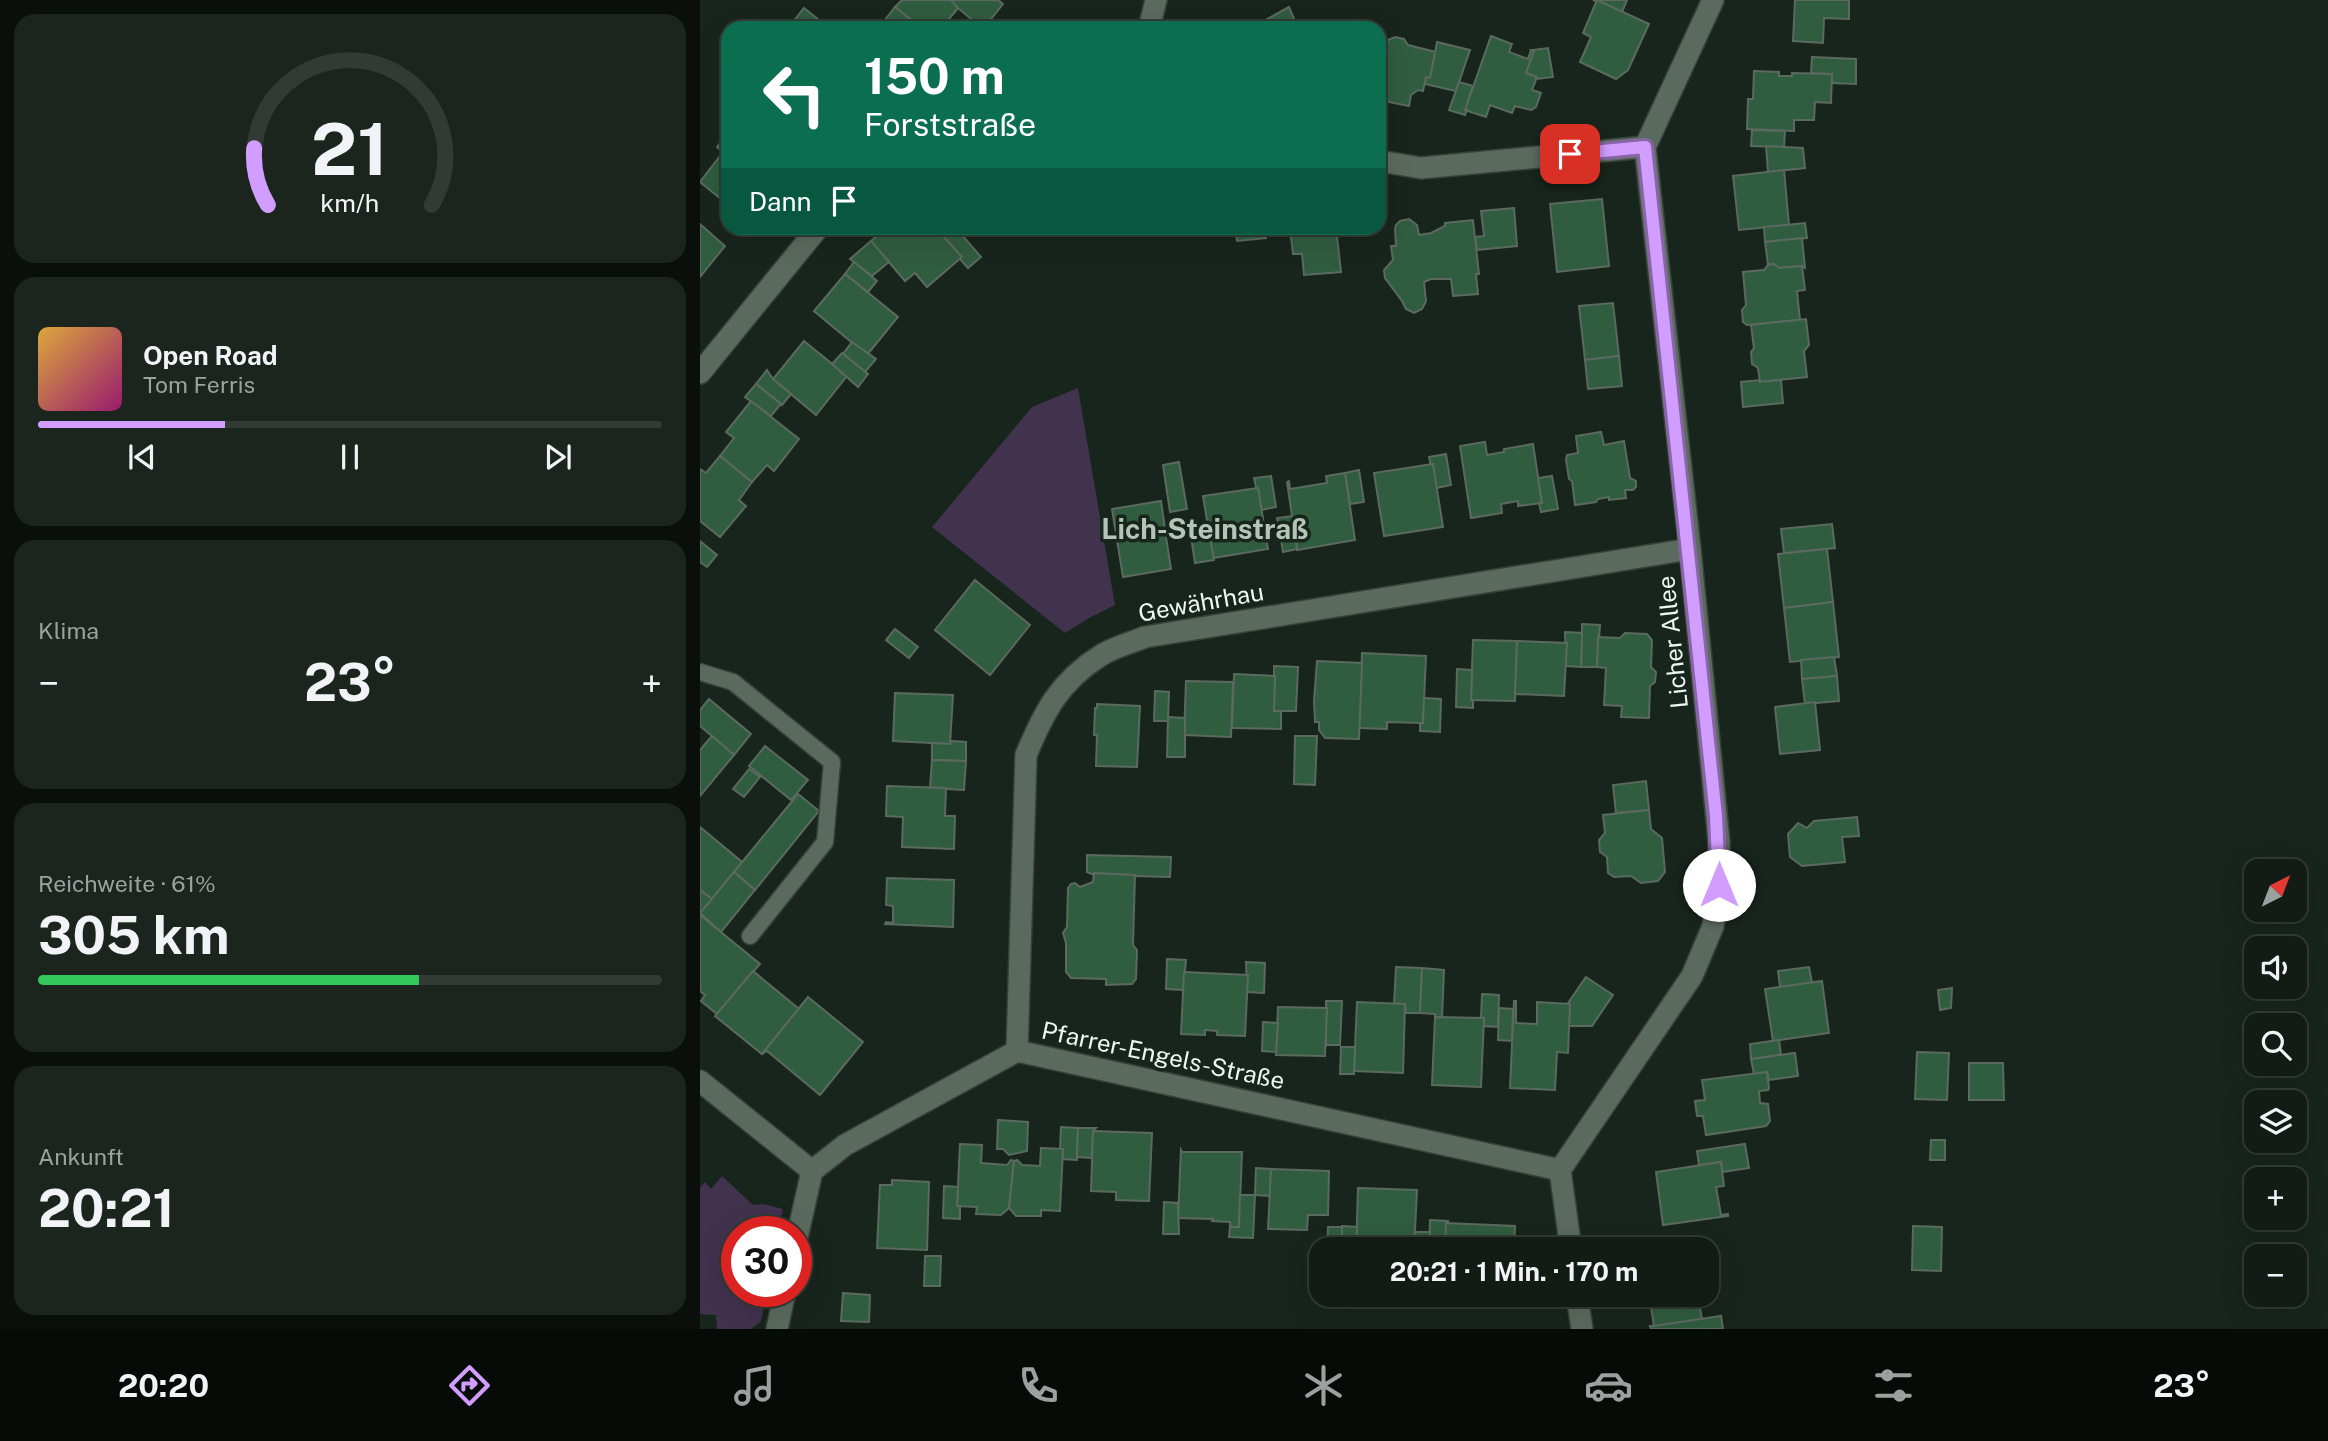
<!DOCTYPE html>
<html lang="de">
<head>
<meta charset="utf-8">
<style>
  :root { --surface:#121c15; --page:#1b251e; --text:#f1f3f6; --muted:#9ca1a0; --line:#313a34; --accent:#d19dfe }
  body { margin:0; font-family:"Public Sans",sans-serif; background:var(--page); color:var(--text); height:100vh; display:flex; flex-direction:column; font-size:26px; white-space:nowrap }
  * { box-sizing:border-box; margin:0 }
  p { font-size:23px; color:var(--muted) }
  .icon { flex:none; width:38px; height:38px; fill:none; stroke:currentColor; stroke-width:2; stroke-linecap:round; stroke-linejoin:round }
  .map { position:relative; flex:1; overflow:hidden }
  .details { display:flex; flex-direction:column; gap:14px; padding:14px; background:#0a0f0c; width:700px }
  .details>* { flex:none }
  .guide { position:absolute; left:21px; top:21px; width:665px; height:214px; border-radius:21px; box-shadow:0 7px 28px #0002,0 0 0 2px var(--line); background:#0b6e4f; color:#fff; overflow:hidden }
  .needle { width:46px; rotate:42deg }
  .tools { position:absolute; left:1544px; top:859px; display:grid; gap:14px }
  .tools a { display:grid; place-items:center; width:63px; height:63px; border-radius:14px; background:var(--surface); box-shadow:0 7px 28px #0002,0 0 0 2px var(--line); font-size:35px }
  .speed { position:absolute; left:21px; top:1216px; display:flex; gap:14px; font-size:35px; font-weight:700; text-align:center }
  .speed>* { display:grid; place-content:center; width:91px; height:91px; border-radius:50%; background:var(--surface); box-shadow:0 7px 28px #0002,0 0 0 2px var(--line); line-height:1 }
  .speed .limit { border:10px solid #d22; background:#fff; color:#111 }
  .pin { position:absolute; display:grid; place-items:center; width:60px; height:60px; color:#fff; margin:-30px; border-radius:14px; box-shadow:0 4px 10px #0006 }
  .me { position:absolute; width:77px; margin:-38px; rotate:0deg; stroke-linejoin:round; filter:drop-shadow(0 0 5px #0008) }
  .turn { display:flex; align-items:center; gap:24px; height:147px; padding:0 28px; font-size:32px }
  .turn .icon { width:91px; height:91px; stroke-width:2.5 }
  .turn b { display:block; font-size:49px; line-height:60px }
  .then { display:flex; align-items:center; height:66px; padding:0 28px; background:#0003; gap:14px; font-size:26px }
  .big { font-size:52px; font-weight:700; line-height:1.1 }
  .details .tile { flex:1; display:flex; flex-direction:column; justify-content:center; gap:10px; min-width:0; padding:0 24px; border-radius:21px; background:var(--page) }
  .details .dial { align-items:center; gap:0 }
  .dial svg { height:182px; overflow:visible; fill:none; stroke:var(--line); stroke-width:7; stroke-linecap:round; text-anchor:middle }
  .dial text { fill:var(--text); stroke:none }
  .song { display:flex; align-items:center; gap:21px }
  .cover { width:84px; height:84px; border-radius:10px; background:linear-gradient(135deg,hsl(40 70% 55%),hsl(320 70% 35%)) }
  .played { height:7px; border-radius:4px; background:linear-gradient(90deg,var(--accent) 30%,var(--line) 30%) }
  .keys { display:flex; justify-content:space-around; direction:ltr }
  .heat { display:flex; justify-content:space-between; align-items:center; font-size:38px; direction:ltr }
  .charge { height:10px; border-radius:5px; background:linear-gradient(90deg,#34c759 61%,var(--line) 0) }
  .trip { position:absolute; left:609px; top:1237px; width:410px; height:70px; border-radius:21px; background:var(--surface); box-shadow:0 7px 28px #0002,0 0 0 2px var(--line); font-weight:700; line-height:70px; text-align:center }
  .tab-bar { display:flex; height:112px; justify-content:space-around; align-items:center; background:#070b08; color:var(--muted) }
  .tab-bar .icon { width:49px; height:49px }
  .tab-bar .active { color:var(--accent) }
  .tab-bar b { font-size:32px; color:var(--text) }
  main { display:flex; flex:1; min-height:0 }
  .map>svg:first-child { display:block }
</style>
</head>
<body>
<main>
<section class="details">
<div class="tile dial"><svg viewBox="0 0 100 80">
<path d="M14 69A42 42 0 1 1 86 69"/>
<path d="M14 69A42 42 0 0 1 8 44" stroke="#d19dfe"/>
<text x="50" y="56" font-size="32" font-weight="700">21</text>
<text x="50" y="72" font-size="11">km/h</text>
</svg></div>
<div class="tile">
<div class="song"><i class="cover"></i><div><b>Open Road</b><p>Tom Ferris</p></div></div>
<div class="played"></div>
<div class="keys"><svg class="icon" aria-label="previous" viewBox="0 0 24 24"><path d="M18 5L8 12l10 7zM5 5v14"/></svg><svg class="icon" aria-label="pause" viewBox="0 0 24 24"><path d="M8 5v14M16 5v14"/></svg><svg class="icon" aria-label="next" viewBox="0 0 24 24"><path d="M6 5l10 7-10 7zM19 5v14"/></svg></div>
</div>
<div class="tile"><p>Klima</p>
<div class="heat"><a>−</a><b class="big">23°</b><a>+</a></div>
</div>
<div class="tile"><p>Reichweite · 61%</p><b class="big">305 km</b><div class="charge"></div></div>
<div class="tile"><p>Ankunft</p><b class="big">20:21</b></div>
</section>
<div class="map">
<svg width="1628" height="1329" viewBox="0 0 1628 1329">
  <rect width="100%" height="100%" fill="#18251c"/>
  <!-- green -->
  <g fill="#41324e">
    <polygon points="378,388 415,605 389,618 365,633 232,527 332,407"/>
    <polygon points="22,1176 53,1205 63,1204 83,1209 78,1232 37,1232 37,1292 67,1292 61,1321 51,1329 17,1329 16,1315 0,1314 0,1188 5,1182 11,1189"/>
  </g>
  <!-- building -->
  <g fill="#305c3f" stroke="#5b6a5f" stroke-width="2">
    <polygon points="202,0 251,0 259,7 243,26 245,28 221,28 195,7"/>
    <polygon points="251,0 298,0 303,4 284,28 282,28 258,8"/>
    <polygon points="893,0 927,0 922,12"/>
    <polygon points="897,0 949,24 928,70 916,79 880,62 891,37 883,33"/>
    <polygon points="1095,0 1149,0 1149,19 1124,18 1123,43 1093,41"/>
    <polygon points="195,7 221,28 188,28 190,26 184,21"/>
    <polygon points="589,7 595,21 589,28 551,28"/>
    <polygon points="104,8 129,28 89,27"/>
    <polygon points="791,36 812,44 809,52 828,59 831,50 834,51 826,73 837,77 832,90 841,93 836,107 831,110 815,106 812,113 790,105 786,117 765,110"/>
    <polygon points="695,37 704,39 708,45 736,52 730,78 726,77 723,91 718,90 711,95 709,106 679,100 679,67 682,65 688,40"/>
    <polygon points="737,42 770,50 756,91 725,84 726,77 730,78"/>
    <polygon points="848,48 853,77 836,79 837,77 826,73 834,51 832,50"/>
    <polygon points="1112,57 1156,59 1156,84 1132,83 1132,74 1111,73"/>
    <polygon points="1054,71 1079,72 1079,76 1092,76 1092,73 1132,74 1131,103 1115,102 1114,120 1094,120 1094,131 1047,129 1048,99 1053,99"/>
    <polygon points="759,82 773,86 765,110 767,110 765,115 749,110"/>
    <polygon points="1052,130 1085,131 1084,147 1051,146"/>
    <polygon points="28,133 28,205 0,182 23,152 17,147"/>
    <polygon points="1066,146 1103,148 1105,168 1068,172"/>
    <polygon points="1084,170 1089,225 1039,230 1033,176"/>
    <polygon points="902,199 909,266 857,272 850,204"/>
    <polygon points="814,208 817,246 777,250 775,237 784,236 781,211"/>
    <polygon points="709,219 717,225 719,235 731,233 745,226 745,223 773,220 779,274 776,274 778,294 753,296 751,279 731,279 724,282 726,301 722,309 714,313 706,309 702,301 685,278 684,270 693,260 691,246 696,246 695,229 696,225 700,221"/>
    <polygon points="1105,223 1107,238 1065,242 1064,227"/>
    <polygon points="0,224 25,246 0,277"/>
    <polygon points="187,228 236,228 262,257 227,287 215,273 205,281 171,241"/>
    <polygon points="239,228 256,228 281,257 268,268 260,259 262,257 237,229"/>
    <polygon points="535,228 565,228 566,238 537,241"/>
    <polygon points="590,228 636,228 641,272 604,275 602,254 593,254"/>
    <polygon points="1102,238 1105,268 1102,266 1079,268 1074,264 1068,265 1065,242"/>
    <polygon points="171,241 189,262 172,276 150,259"/>
    <polygon points="154,262 177,281 168,292 145,274"/>
    <polygon points="1074,264 1079,268 1102,266 1105,290 1097,291 1100,320 1047,325 1043,322 1042,310 1046,305 1043,272 1064,270 1068,265"/>
    <polygon points="145,274 198,317 167,355 114,311"/>
    <polygon points="913,303 919,356 885,360 879,306"/>
    <polygon points="1106,319 1109,345 1104,351 1107,377 1060,382 1058,368 1052,364 1051,352 1054,348 1051,325"/>
    <polygon points="104,341 147,376 116,415 73,379"/>
    <polygon points="152,342 176,359 165,372 143,354"/>
    <polygon points="142,353 168,374 158,387 132,364"/>
    <polygon points="919,356 922,386 888,389 885,360"/>
    <polygon points="67,370 73,379 91,394 82,405 56,384"/>
    <polygon points="1060,380 1060,382 1081,380 1083,403 1043,407 1041,382"/>
    <polygon points="56,384 81,404 71,416 45,397"/>
    <polygon points="51,401 99,439 74,471 67,465 52,482 20,456 34,438 26,432"/>
    <polygon points="901,432 904,445 924,441 930,478 936,481 936,487 933,490 925,490 926,498 909,500 909,497 898,499 896,502 875,505 872,481 869,479 866,460 867,455 878,453 876,436"/>
    <polygon points="785,442 787,455 804,452 804,449 833,444 842,503 818,506 818,501 801,504 802,513 771,518 760,446"/>
    <polygon points="746,454 751,485 736,488 729,457"/>
    <polygon points="20,456 52,482 39,500 46,506 20,537 0,521 0,469 6,473"/>
    <polygon points="479,462 487,509 470,512 463,465"/>
    <polygon points="733,464 743,527 684,536 674,473"/>
    <polygon points="659,470 664,502 650,504 645,473"/>
    <polygon points="645,473 655,540 597,550 587,482 589,481 590,489 627,483 626,476"/>
    <polygon points="571,476 576,507 561,510 554,478"/>
    <polygon points="852,476 858,509 841,512 839,503 842,503 838,478"/>
    <polygon points="558,488 568,549 513,558 503,496"/>
    <polygon points="461,501 465,529 468,528 469,531 465,531 471,569 423,577 412,509"/>
    <polygon points="592,516 597,549 583,552 577,518"/>
    <polygon points="1132,524 1135,548 1084,553 1081,529"/>
    <polygon points="508,527 514,560 495,563 490,530"/>
    <polygon points="0,541 17,555 7,567 0,562"/>
    <polygon points="1127,549 1133,602 1084,608 1078,554"/>
    <polygon points="275,580 330,625 290,675 235,630"/>
    <polygon points="1133,602 1139,657 1090,662 1084,608"/>
    <polygon points="882,624 900,625 897,667 881,667"/>
    <polygon points="195,629 218,647 209,658 186,640"/>
    <polygon points="865,632 882,633 881,667 866,666"/>
    <polygon points="925,633 947,634 952,640 951,667 956,672 955,682 950,686 949,718 921,717 922,706 904,705 906,668 897,667 898,637 920,638"/>
    <polygon points="773,640 817,641 815,701 771,700"/>
    <polygon points="817,641 867,643 864,696 815,694"/>
    <polygon points="662,653 726,656 723,723 687,722 687,729 659,728"/>
    <polygon points="1134,657 1137,676 1102,679 1101,660"/>
    <polygon points="617,661 662,663 659,739 625,738 619,730 619,722 615,722 614,701"/>
    <polygon points="574,666 598,667 596,711 574,711"/>
    <polygon points="757,669 772,670 771,700 773,700 773,708 756,707"/>
    <polygon points="534,674 575,676 574,711 581,711 581,729 532,728"/>
    <polygon points="1137,676 1139,701 1105,704 1102,679"/>
    <polygon points="486,681 533,682 531,737 484,735"/>
    <polygon points="455,691 469,692 468,721 454,721"/>
    <polygon points="195,693 253,695 250,744 193,741"/>
    <polygon points="724,698 741,699 740,732 720,731 720,724 723,723"/>
    <polygon points="9,699 51,734 34,755 0,726 0,710"/>
    <polygon points="1115,702 1120,750 1080,754 1075,707"/>
    <polygon points="397,704 440,706 437,767 396,766 397,735 394,735 395,708 397,708"/>
    <polygon points="468,717 485,718 485,757 467,757"/>
    <polygon points="12,736 34,755 0,796 0,750"/>
    <polygon points="595,736 617,736 615,785 594,784"/>
    <polygon points="251,741 266,742 266,761 232,760 232,743 250,744"/>
    <polygon points="65,746 108,780 91,800 49,766"/>
    <polygon points="232,760 266,761 264,790 230,788"/>
    <polygon points="49,769 60,777 44,797 33,789"/>
    <polygon points="946,781 949,810 916,813 913,785"/>
    <polygon points="187,786 246,788 245,816 255,816 254,849 202,847 203,817 186,816"/>
    <polygon points="98,794 119,811 55,890 34,872"/>
    <polygon points="949,810 951,829 962,838 965,872 958,881 941,883 931,876 914,877 908,873 907,857 900,852 899,840 905,833 903,815"/>
    <polygon points="1157,817 1159,836 1142,837 1145,862 1102,866 1090,857 1088,834 1098,823 1107,828 1114,821"/>
    <polygon points="0,827 42,862 12,899 0,890"/>
    <polygon points="387,855 471,857 470,877 394,875 387,872"/>
    <polygon points="34,872 55,890 21,932 0,913"/>
    <polygon points="394,873 435,875 433,945 437,950 436,979 432,984 406,985 406,979 371,978 366,972 366,943 363,933 367,927 368,888 371,884 375,883 380,887 393,882"/>
    <polygon points="187,878 254,880 253,927 185,924 186,922 193,923 193,906 186,905"/>
    <polygon points="0,890 12,899 0,913"/>
    <polygon points="0,915 60,964 17,1014 1,1001 5,995 0,991"/>
    <polygon points="467,959 486,960 483,990 466,989"/>
    <polygon points="546,962 565,963 564,993 547,992"/>
    <polygon points="696,967 722,968 720,1013 706,1013 705,1004 694,1004"/>
    <polygon points="1109,967 1112,983 1080,987 1078,971"/>
    <polygon points="722,968 744,970 742,1017 735,1017 735,1014 720,1013"/>
    <polygon points="53,971 99,1009 62,1054 15,1016"/>
    <polygon points="484,972 548,975 545,1036 517,1035 517,1031 505,1030 505,1035 481,1034"/>
    <polygon points="886,977 913,995 892,1026 869,1026 870,1004 868,1003"/>
    <polygon points="1122,981 1129,1033 1073,1041 1065,989"/>
    <polygon points="1252,988 1251,1008 1240,1010 1238,990"/>
    <polygon points="782,994 799,995 798,1027 784,1026 784,1018 781,1018"/>
    <polygon points="108,997 163,1042 120,1095 67,1051 62,1054"/>
    <polygon points="626,1001 642,1001 640,1045 626,1045"/>
    <polygon points="814,1001 816,1001 816,1023 837,1024 837,1002 870,1004 868,1053 857,1052 855,1090 810,1088"/>
    <polygon points="657,1002 705,1004 703,1073 654,1071"/>
    <polygon points="578,1007 627,1008 625,1056 576,1055"/>
    <polygon points="799,1008 813,1009 812,1041 798,1040"/>
    <polygon points="735,1017 784,1018 781,1087 732,1085"/>
    <polygon points="563,1022 578,1023 576,1052 562,1051"/>
    <polygon points="1079,1040 1081,1055 1051,1059 1050,1044"/>
    <polygon points="641,1047 655,1047 654,1074 640,1074"/>
    <polygon points="1217,1052 1249,1053 1247,1100 1215,1099"/>
    <polygon points="1095,1053 1098,1076 1069,1080 1067,1072 1054,1074 1051,1059"/>
    <polygon points="1269,1063 1303,1063 1304,1100 1269,1100"/>
    <polygon points="1067,1072 1069,1088 1068,1090 1059,1091 1060,1103 1068,1104 1070,1121 1066,1126 1006,1135 1003,1116 997,1116 995,1101 1005,1100 1002,1080"/>
    <polygon points="298,1120 328,1122 327,1151 309,1155 303,1149 297,1149"/>
    <polygon points="361,1127 378,1128 377,1160 362,1159 363,1149 360,1149"/>
    <polygon points="378,1128 396,1128 393,1131 392,1158 377,1157"/>
    <polygon points="393,1131 452,1133 449,1201 416,1200 416,1192 391,1191"/>
    <polygon points="1231,1140 1245,1140 1245,1160 1230,1160"/>
    <polygon points="260,1144 282,1145 281,1163 307,1165 311,1160 314,1161 309,1208 301,1215 276,1214 277,1207 257,1206"/>
    <polygon points="1045,1144 1049,1168 1022,1172 1021,1162 999,1165 997,1151"/>
    <polygon points="341,1148 363,1149 360,1211 341,1210 341,1216 316,1216 309,1208 314,1161 317,1160 322,1165 340,1166"/>
    <polygon points="481,1150 482,1152 542,1152 539,1227 530,1227 530,1222 512,1221 513,1219 478,1218"/>
    <polygon points="1021,1162 1024,1186 1016,1187 1021,1215 1028,1214 1028,1216 963,1225 956,1172"/>
    <polygon points="556,1168 571,1169 570,1196 555,1195"/>
    <polygon points="571,1169 629,1171 628,1215 608,1215 607,1230 568,1229"/>
    <polygon points="192,1180 229,1182 227,1250 177,1248 180,1185 192,1185"/>
    <polygon points="244,1186 258,1187 257,1206 260,1206 260,1219 243,1218"/>
    <polygon points="658,1188 717,1190 714,1250 656,1250"/>
    <polygon points="540,1195 555,1195 553,1238 529,1237 530,1227 539,1227"/>
    <polygon points="464,1202 478,1203 479,1234 463,1234"/>
    <polygon points="730,1220 748,1221 745,1250 729,1250"/>
    <polygon points="746,1223 815,1226 814,1250 745,1250"/>
    <polygon points="642,1226 657,1227 656,1250 641,1250"/>
    <polygon points="1213,1226 1242,1227 1241,1271 1212,1270"/>
    <polygon points="628,1227 642,1227 641,1250 627,1250"/>
    <polygon points="715,1232 730,1232 729,1250 714,1250"/>
    <polygon points="225,1256 241,1256 240,1286 224,1286"/>
    <polygon points="143,1293 170,1295 169,1322 141,1321"/>
    <polygon points="778,1295 812,1295 812,1301 770,1299 770,1296"/>
    <polygon points="946,1295 1003,1295 1004,1302 999,1303 1002,1319 954,1326 951,1307 948,1307"/>
    <polygon points="1021,1316 1023,1329 951,1329 950,1326 954,1326"/>
  </g>
  <g fill="none" stroke-linecap="round" stroke-linejoin="round">
    <defs>
      <polyline id="lane" points="0,672 33,682 132,762 125,842 50,936"/>
      <g id="street">
        <polyline points="449,28 456,0"/>
        <polyline points="679,161 721,168 945,147"/>
        <polyline points="0,373 118,228"/>
        <path d="M317 1051 326 755C344 712 359 682 400 656 413 647 431 643 445 637L990 549"/>
        <polyline points="0,1081 112,1171"/>
        <polyline points="96,1242 112,1171 145,1145 317,1051 860,1170"/>
        <polyline points="871,1250 860,1170 992,976 1013,926 1019,885 1019,842 990,549 945,147 1013,0"/>
        <polyline points="877,1295 882,1329"/>
        <polyline points="77,1329 85,1292"/>
      </g>
    </defs>
    <!-- lane casing -->
    <use href="#lane" stroke="#37413a" stroke-width="19"/>
    <!-- street casing -->
    <use href="#street" stroke="#37413a" stroke-width="24"/>
    <!-- lane -->
    <use href="#lane" stroke="#5b6a5f" stroke-width="16"/>
    <!-- street -->
    <use href="#street" stroke="#5b6a5f" stroke-width="21"/>
  </g>
  <g fill="none" stroke-linecap="round" stroke-linejoin="round">
    <defs>
      <polyline id="route" points="870,154 945,147 1016,816 1019,885"/>
    </defs>
    <!-- route casing -->
    <use href="#route" stroke="#8866a5" stroke-width="18"/>
    <!-- route -->
    <use href="#route" stroke="#d19dfe" stroke-width="12"/>
  </g>
  <g text-anchor="middle" stroke-width="7" stroke-linejoin="round" paint-order="stroke">
    <!-- street labels -->
    <g font-size="24" fill="#eef7f1" stroke="#18251c">
      <text transform="translate(501 603) rotate(-10)" y="8">Gewährhau</text>
      <text transform="translate(973 642) rotate(-96)" y="8">Licher Allee</text>
      <text transform="translate(463 1056) rotate(12)" y="8">Pfarrer-Engels-Straße</text>
    </g>
    <!-- quarter labels -->
    <g font-size="28" font-weight="bold" fill="#b4c4b8" stroke="#18251c">
      <text x="505" y="539">Lich-Steinstraß</text>
    </g>
  </g>
</svg>
<div class="tools">
<a><svg class="needle" viewBox="-14 -14 28 28"><path d="M0-13l5 13h-10z" fill="#e53935"/><path d="M0 13l5-13h-10z" fill="#9ca1a0"/></svg></a>
<a><svg class="icon" aria-label="sound" viewBox="0 0 24 24"><path d="M4 9h4l5-4v14l-5-4H4zM17 9q2 3 0 6"/></svg></a>
<a><svg class="icon" aria-label="search" viewBox="0 0 24 24"><circle cx="10" cy="10" r="6"/><path d="M15 15l6 6"/></svg></a>
<a><svg class="icon" aria-label="layers" viewBox="0 0 24 24"><path d="M12 4l9 5-9 5-9-5zM3 14l9 5 9-5"/></svg></a>
<a>+</a>
<a>−</a>
</div>
<div class="speed"><div class="limit">30</div></div>
<div class="pin" style="left:870px;top:154px;background:#d93025"><svg class="icon" aria-label="arrive" viewBox="0 0 24 24"><path d="M6 21V4h12l-3 4 3 4H6"/></svg></div>
<svg class="me" style="left:1019px;top:885px" viewBox="-20 -20 40 40"><circle r="19" fill="#fff"/><path d="M0-13L10 11 0 6-10 11z" fill="#d19dfe"/></svg>
<div class="trip">20:21 · 1 Min. · 170 m</div>
<div class="guide">
<div class="turn"><svg class="icon" aria-label="left" viewBox="0 0 24 24"><path d="M17 20v-9H6M10 6l-5 5 5 5"/></svg><div><b>150 m</b>Forststraße</div></div>
<div class="then">Dann<svg class="icon" aria-label="arrive" viewBox="0 0 24 24"><path d="M6 21V4h12l-3 4 3 4H6"/></svg></div>
</div>
</div>
</main>
<nav class="tab-bar">
<b>20:20</b>
<svg class="icon active" aria-label="directions" viewBox="0 0 24 24"><path d="M12 3l9 9-9 9-9-9zM9 14v-3h6M13 9l2 2-2 2"/></svg>
<svg class="icon" aria-label="music" viewBox="0 0 24 24"><path d="M9 18V5l10-2v13"/><circle cx="6" cy="18" r="3"/><circle cx="16" cy="16" r="3"/></svg>
<svg class="icon" aria-label="phone" viewBox="0 0 24 24"><path d="M5 4h4l2 5-3 2q2 4 5 5l2-3 5 2v4C11 20 4 13 5 4z"/></svg>
<svg class="icon" aria-label="climate" viewBox="0 0 24 24"><path d="M12 3v18M4 7l16 10M4 17L20 7"/></svg>
<svg class="icon" aria-label="car" viewBox="0 0 24 24"><path d="M5 17H2v-5l4-1 3-4h7l3 4 3 1v5h-3M9 17h6M6 11h13"/><circle cx="7" cy="17" r="2"/><circle cx="17" cy="17" r="2"/></svg>
<svg class="icon" aria-label="filters" viewBox="0 0 24 24"><path d="M4 7h16M4 17h16"/><circle cx="9" cy="7" r="2"/><circle cx="15" cy="17" r="2"/></svg>
<b>23°</b>
</nav>
</body>
</html>
